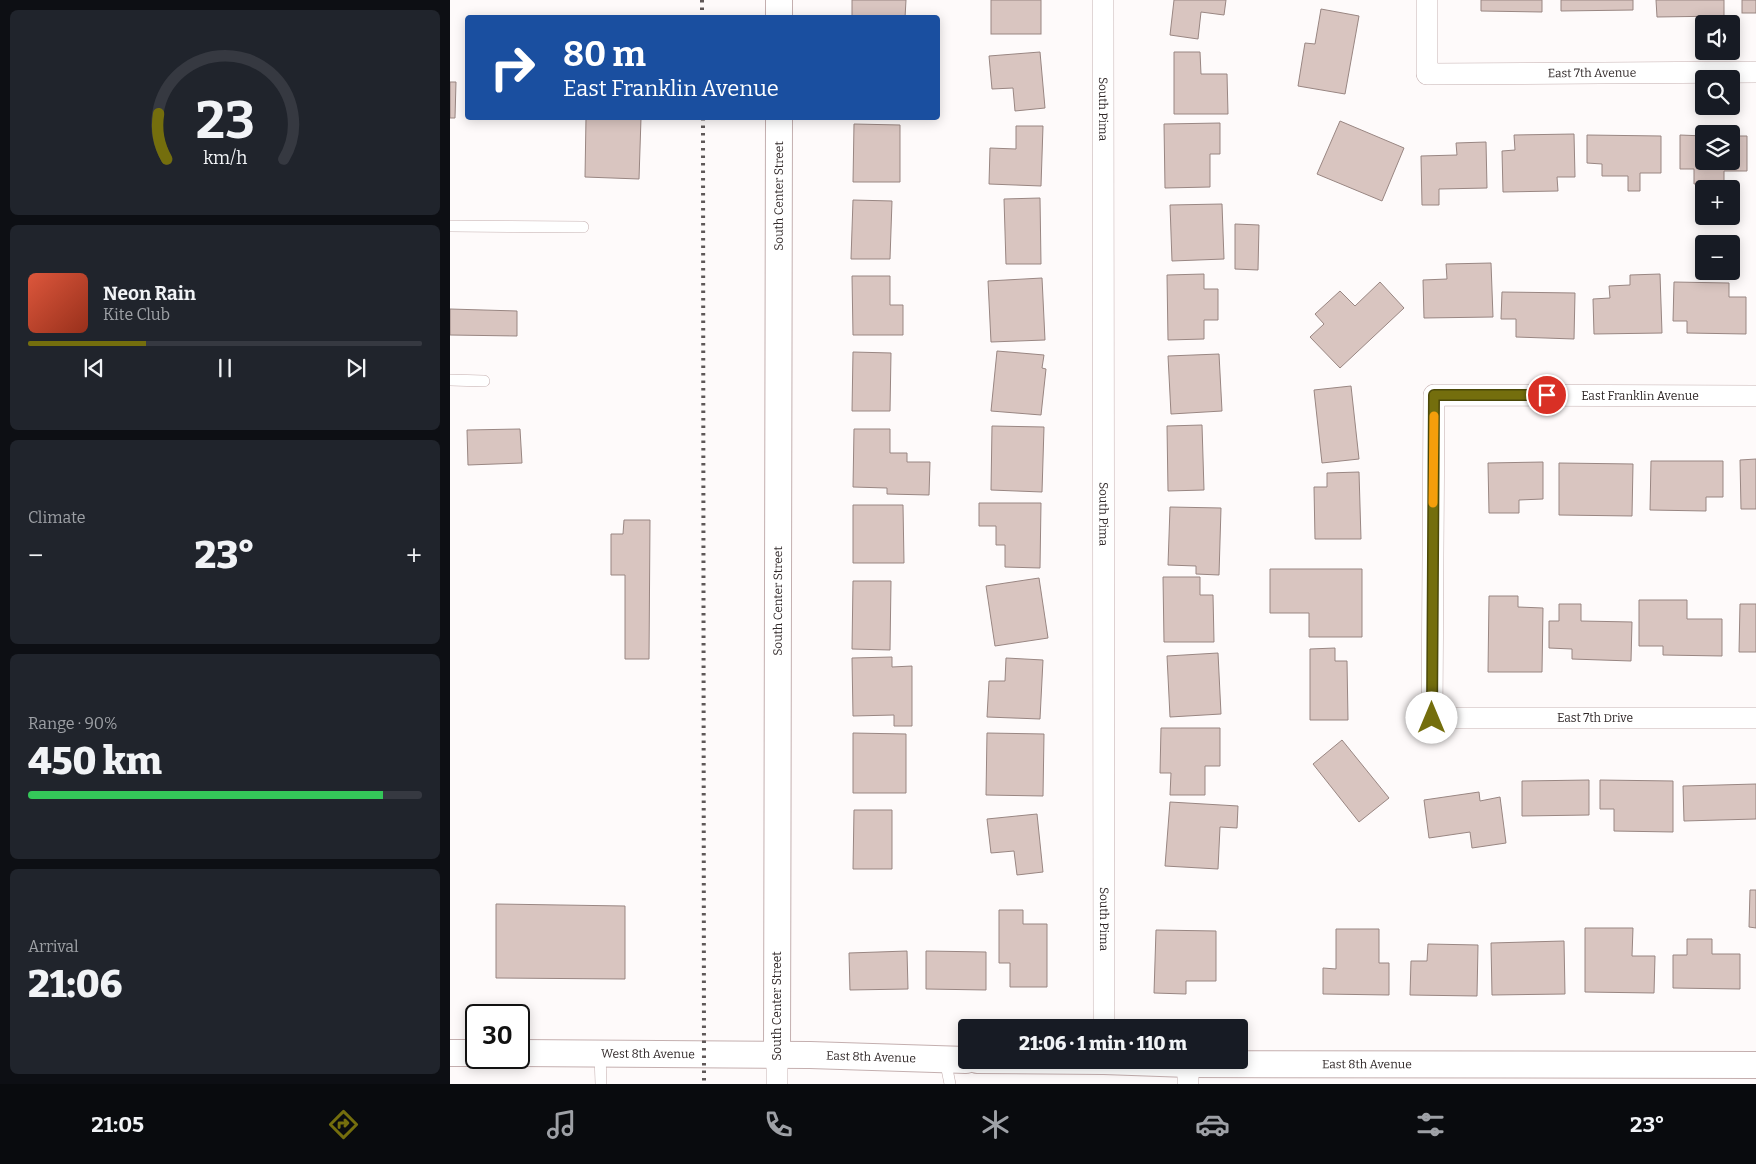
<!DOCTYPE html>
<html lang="en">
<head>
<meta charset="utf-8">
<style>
  :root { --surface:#171b24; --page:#20242c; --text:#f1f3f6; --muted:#9ea1a6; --line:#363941; --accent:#746e0d }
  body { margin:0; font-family:Bitter,serif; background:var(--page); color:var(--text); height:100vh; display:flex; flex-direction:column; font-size:19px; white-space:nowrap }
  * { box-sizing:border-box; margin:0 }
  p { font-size:16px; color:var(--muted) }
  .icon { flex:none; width:28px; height:28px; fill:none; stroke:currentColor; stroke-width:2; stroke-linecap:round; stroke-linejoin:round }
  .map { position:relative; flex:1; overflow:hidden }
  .details { display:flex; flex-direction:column; gap:10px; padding:10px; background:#0d0f14; width:450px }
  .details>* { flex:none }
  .guide { position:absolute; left:15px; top:15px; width:475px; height:105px; border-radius:5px; box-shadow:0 2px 12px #0003; background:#1a4fa0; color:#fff; overflow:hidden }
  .buttons { position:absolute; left:1245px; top:15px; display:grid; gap:10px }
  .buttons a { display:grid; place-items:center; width:45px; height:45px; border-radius:5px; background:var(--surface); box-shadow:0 2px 12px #0003; font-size:25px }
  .speed { position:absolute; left:15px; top:1004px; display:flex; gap:10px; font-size:25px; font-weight:700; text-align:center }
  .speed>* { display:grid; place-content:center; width:65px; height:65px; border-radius:50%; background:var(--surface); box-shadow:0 2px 12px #0003; line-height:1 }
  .speed .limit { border:2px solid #111; border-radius:8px; background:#fff; color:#111 }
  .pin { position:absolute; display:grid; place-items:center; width:42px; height:42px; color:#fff; margin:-21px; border:2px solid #fff; border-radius:50%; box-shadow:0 1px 5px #0007 }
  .me { position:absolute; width:55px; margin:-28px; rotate:0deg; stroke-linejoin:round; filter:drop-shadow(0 0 4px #0008) }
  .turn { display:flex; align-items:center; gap:18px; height:105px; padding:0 15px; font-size:22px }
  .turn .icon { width:65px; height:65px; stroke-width:2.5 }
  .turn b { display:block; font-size:35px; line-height:42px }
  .big { font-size:38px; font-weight:800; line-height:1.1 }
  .details .card { flex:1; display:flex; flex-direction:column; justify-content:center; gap:8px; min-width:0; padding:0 18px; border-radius:8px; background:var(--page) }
  .details .dial { align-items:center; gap:0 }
  .dial svg { height:130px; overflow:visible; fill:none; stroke:var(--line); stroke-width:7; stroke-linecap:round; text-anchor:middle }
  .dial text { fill:var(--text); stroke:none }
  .song { display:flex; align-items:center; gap:15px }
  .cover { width:60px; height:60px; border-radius:8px; background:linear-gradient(135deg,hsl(10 70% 55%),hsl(10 70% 35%)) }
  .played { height:5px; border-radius:2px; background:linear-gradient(90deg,var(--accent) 30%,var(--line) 30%) }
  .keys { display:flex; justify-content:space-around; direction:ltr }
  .heat { display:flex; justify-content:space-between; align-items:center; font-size:28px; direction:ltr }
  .charge { height:8px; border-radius:4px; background:linear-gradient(90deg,#34c759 90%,var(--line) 0) }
  .trip { position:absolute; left:508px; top:1019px; width:290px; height:50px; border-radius:5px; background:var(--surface); box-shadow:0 2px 12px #0003; font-weight:800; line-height:50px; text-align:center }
  .tabs { display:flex; height:80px; justify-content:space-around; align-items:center; background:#090b0e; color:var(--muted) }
  .tabs .icon { width:35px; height:35px }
  .tabs .selected { color:var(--accent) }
  .tabs b { font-size:22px; color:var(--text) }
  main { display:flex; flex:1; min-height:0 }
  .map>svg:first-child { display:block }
</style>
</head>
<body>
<main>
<section class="details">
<div class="card dial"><svg viewBox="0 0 100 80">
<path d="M14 69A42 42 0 1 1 86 69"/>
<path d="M14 69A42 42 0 0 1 9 41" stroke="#746e0d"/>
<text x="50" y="56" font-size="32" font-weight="700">23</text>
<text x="50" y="72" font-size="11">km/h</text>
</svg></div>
<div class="card">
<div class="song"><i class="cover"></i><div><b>Neon Rain</b><p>Kite Club</p></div></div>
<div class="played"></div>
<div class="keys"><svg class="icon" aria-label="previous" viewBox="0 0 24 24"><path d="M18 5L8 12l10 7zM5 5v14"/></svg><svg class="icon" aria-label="pause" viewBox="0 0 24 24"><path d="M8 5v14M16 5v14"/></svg><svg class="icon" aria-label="next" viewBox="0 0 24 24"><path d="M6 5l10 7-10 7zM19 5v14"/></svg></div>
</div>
<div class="card"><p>Climate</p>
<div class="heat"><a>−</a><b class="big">23°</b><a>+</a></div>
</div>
<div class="card"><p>Range · 90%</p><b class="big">450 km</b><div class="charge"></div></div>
<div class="card"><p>Arrival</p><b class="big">21:06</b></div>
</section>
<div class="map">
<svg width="1306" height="1084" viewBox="0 0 1306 1084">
  <rect width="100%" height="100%" fill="#fefafa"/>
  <!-- building -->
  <g fill="#d9c5c0" stroke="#998682">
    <polygon points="402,0 456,0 455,18 402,18"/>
    <rect x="541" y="0" width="50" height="34"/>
    <polygon points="724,0 776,0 774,15 751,12 748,39 720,35"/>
    <polygon points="1031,0 1092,0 1092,12 1031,11"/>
    <polygon points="1111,0 1183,0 1183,10 1111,11"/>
    <polygon points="1206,0 1274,0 1274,16 1207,17"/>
    <rect x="1292" y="0" width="14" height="13"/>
    <polygon points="871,9 909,16 895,94 848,86 855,43 865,44"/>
    <polygon points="590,52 595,108 565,111 563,88 542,89 539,56"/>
    <polygon points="724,52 750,52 751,74 777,74 778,114 724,114"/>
    <polygon points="0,82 6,82 5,118 0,118"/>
    <polygon points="136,118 191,118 189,179 135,177"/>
    <polygon points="890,121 954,148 932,201 867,174"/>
    <polygon points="770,123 770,154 760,154 760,187 715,188 714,124"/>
    <polygon points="404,124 450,125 450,182 403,182"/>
    <polygon points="566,126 593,126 591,186 539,184 540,148 566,149"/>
    <polygon points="1124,134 1125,177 1107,177 1108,191 1053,192 1052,151 1065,150 1064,135"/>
    <polygon points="1137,135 1211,136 1211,173 1190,173 1190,191 1178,191 1178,176 1152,176 1152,164 1137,163"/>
    <polygon points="1230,135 1254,136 1254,161 1281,161 1281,136 1297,136 1297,171 1274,171 1274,184 1244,184 1244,169 1230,169"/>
    <polygon points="1036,142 1037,188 989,189 989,205 972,205 971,156 1007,155 1006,143"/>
    <polygon points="590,198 591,264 556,264 554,199"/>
    <polygon points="403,200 442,201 440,259 401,259"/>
    <polygon points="772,204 774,259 722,261 720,205"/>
    <polygon points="785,224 809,225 808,270 785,269"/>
    <polygon points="1041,263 1043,317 974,318 973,280 997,279 996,264"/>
    <polygon points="754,274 754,289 768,289 768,320 754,320 754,339 718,340 717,275"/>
    <polygon points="1210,274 1212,333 1144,334 1143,299 1160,298 1159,286 1180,285 1180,275"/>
    <polygon points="402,276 440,276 440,305 453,305 453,335 403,335"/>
    <polygon points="592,278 595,340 541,342 538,281"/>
    <polygon points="930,282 954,308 890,368 860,337 874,324 865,314 890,291 905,306"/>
    <polygon points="1224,282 1279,283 1279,297 1296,297 1296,334 1237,333 1237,321 1223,321"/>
    <polygon points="1052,292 1125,293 1124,339 1066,337 1066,319 1051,319"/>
    <polygon points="0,309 67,311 67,336 0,335"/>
    <polygon points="547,351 594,355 592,368 596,369 591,415 541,411"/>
    <polygon points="403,352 441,353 440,411 402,411"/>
    <polygon points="769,354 772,411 721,414 718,356"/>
    <polygon points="901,386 909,459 872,463 864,390"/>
    <polygon points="752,425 754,490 718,491 717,426"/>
    <polygon points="542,426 594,427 592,492 541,490"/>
    <polygon points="70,429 72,463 18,465 17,430"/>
    <polygon points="404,429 440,429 440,453 457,453 457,462 480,462 479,495 437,494 437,488 403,487"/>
    <polygon points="1306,459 1306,509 1291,509 1290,460"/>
    <polygon points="1201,461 1273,461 1273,497 1256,497 1256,511 1200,510"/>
    <polygon points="1093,462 1093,499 1069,500 1069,513 1039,513 1038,463"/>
    <polygon points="1109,463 1183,464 1182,516 1109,515"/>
    <polygon points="909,472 911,539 865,539 864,487 877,487 877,473"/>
    <polygon points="529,503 591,503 590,568 555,567 555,545 546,545 546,526 529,526"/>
    <polygon points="403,505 453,505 454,563 403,563"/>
    <polygon points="720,507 771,508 769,575 746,574 746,566 718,565"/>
    <polygon points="174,520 200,520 199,659 175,659 175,575 161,575 161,534 173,534"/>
    <polygon points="820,569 912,569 912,637 859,637 859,613 820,613"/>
    <polygon points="713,577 750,577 750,595 763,595 764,642 714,642"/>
    <polygon points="589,578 598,638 545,646 536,586"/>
    <polygon points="403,581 441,581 440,650 402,649"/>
    <polygon points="1039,596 1068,596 1068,607 1093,608 1092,672 1038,672"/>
    <polygon points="1189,600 1237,600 1237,619 1272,619 1272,656 1213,655 1213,646 1189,646"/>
    <polygon points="1109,604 1131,604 1131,621 1182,622 1181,661 1122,659 1122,649 1099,648 1099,621 1109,621"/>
    <polygon points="1290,604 1306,604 1306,652 1289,652"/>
    <polygon points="885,648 885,661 897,661 898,720 860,720 860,649"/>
    <polygon points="768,653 771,714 720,717 717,656"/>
    <polygon points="442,657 442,667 462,666 462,726 444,726 444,715 403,716 402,658"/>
    <polygon points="556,658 593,660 590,719 537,717 539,681 555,681"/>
    <polygon points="711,728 770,728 770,766 755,766 755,795 720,795 721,773 710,773"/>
    <polygon points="403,733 456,734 456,793 403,793"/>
    <polygon points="537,733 594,734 593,796 536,795"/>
    <polygon points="892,740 939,798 909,822 863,764"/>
    <polygon points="1139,780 1139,815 1072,816 1072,781"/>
    <polygon points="1150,780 1223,781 1223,832 1164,831 1164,809 1150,809"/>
    <polygon points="1306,784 1306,819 1234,821 1233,786"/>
    <polygon points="1029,792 1030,801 1050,797 1056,843 1022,848 1020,832 979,838 974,800"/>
    <polygon points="720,802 788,806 787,828 770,827 768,869 715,866"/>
    <polygon points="404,810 442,810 442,869 403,869"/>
    <polygon points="587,814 593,872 567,875 564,851 541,853 537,819"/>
    <polygon points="1300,890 1306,890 1306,928 1299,927"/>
    <polygon points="46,904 175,906 175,979 46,978"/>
    <polygon points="549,910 573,910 573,924 597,924 597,987 560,987 560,963 549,963"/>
    <polygon points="1135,928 1183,928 1182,956 1205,956 1204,993 1135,992"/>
    <polygon points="886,929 929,929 929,963 939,963 939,995 873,994 873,968 886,969"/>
    <polygon points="706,930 766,931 766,981 736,981 736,994 704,993"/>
    <polygon points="1237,939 1262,939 1262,954 1290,954 1290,989 1223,988 1223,955 1237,955"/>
    <polygon points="1114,941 1115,994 1042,995 1041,943"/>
    <polygon points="978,944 1028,945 1027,996 960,995 961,961 977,961"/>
    <polygon points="457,951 458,989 400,990 399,953"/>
    <polygon points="476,951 536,952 536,990 476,989"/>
  </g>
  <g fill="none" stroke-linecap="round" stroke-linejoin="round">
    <defs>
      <g id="service">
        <polyline points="0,226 133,227"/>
        <polyline points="0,380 34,381"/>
        <polyline points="150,1054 151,1084"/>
        <polyline points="495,1059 500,1084"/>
      </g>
      <g id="minor">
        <path id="s1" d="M653 0 654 1028"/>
        <path id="s2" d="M977 0V74L1306 72"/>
        <path id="s3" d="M1306 396 984 395 982 718H1306"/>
        <polyline points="327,1084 327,1055"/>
        <polyline points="738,1084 738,1064"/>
      </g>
      <g id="tertiary">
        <polyline points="329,18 329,0"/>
        <polyline points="0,1053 26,1053"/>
        <path id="s4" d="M69 1053 360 1055 516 1060"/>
        <path id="s5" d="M327 1055 329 118"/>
        <path id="s6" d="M527 1060 654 1061 738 1064 1306 1065"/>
      </g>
    </defs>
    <!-- service casing -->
    <use href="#service" stroke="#c4afaf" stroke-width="12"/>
    <!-- minor casing -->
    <use href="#minor" stroke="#c4afaf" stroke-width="22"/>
    <!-- tertiary casing -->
    <use href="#tertiary" stroke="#c4afaf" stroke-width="28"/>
    <!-- service -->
    <use href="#service" stroke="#fff" stroke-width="11"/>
    <!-- minor -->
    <use href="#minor" stroke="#fff" stroke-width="21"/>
    <!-- tertiary -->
    <use href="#tertiary" stroke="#fff" stroke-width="26"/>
    <!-- rail -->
    <g stroke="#5f5858" stroke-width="4" stroke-dasharray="2.5 5" stroke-linecap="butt">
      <polyline points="252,0 252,18"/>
      <polyline points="253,118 254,1084"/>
    </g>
  </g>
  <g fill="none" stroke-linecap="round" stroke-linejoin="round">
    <defs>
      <polyline id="route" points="982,718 984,395 1097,395"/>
    </defs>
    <!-- route casing -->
    <use href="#route" stroke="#4b4808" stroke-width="12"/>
    <!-- route -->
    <use href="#route" stroke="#746e0d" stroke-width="9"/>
    <!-- slow -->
    <polyline stroke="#f59e0b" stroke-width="9" points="983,503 984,416"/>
  </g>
  <g text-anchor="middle" stroke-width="5" stroke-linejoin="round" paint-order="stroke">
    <!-- street labels -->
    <g font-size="12" fill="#302828" stroke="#fff">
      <text dy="4" stroke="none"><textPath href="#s2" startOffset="239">East 7th Avenue</textPath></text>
      <text dy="4" stroke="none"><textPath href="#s1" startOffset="109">South Pima</textPath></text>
      <text dy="4" stroke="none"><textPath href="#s5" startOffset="859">South Center Street</textPath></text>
      <text x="1190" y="400">East Franklin Avenue</text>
      <text dy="4" stroke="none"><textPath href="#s1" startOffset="514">South Pima</textPath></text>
      <text dy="4" stroke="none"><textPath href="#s5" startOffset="454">South Center Street</textPath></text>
      <text dy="4" stroke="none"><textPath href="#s3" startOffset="808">East 7th Drive</textPath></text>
      <text dy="4" stroke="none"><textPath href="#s1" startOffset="919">South Pima</textPath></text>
      <text transform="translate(327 1006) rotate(-90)" y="4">South Center Street</text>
      <text dy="4" stroke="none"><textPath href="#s4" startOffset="129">West 8th Avenue</textPath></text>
      <text dy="4" stroke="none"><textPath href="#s4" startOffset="352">East 8th Avenue</textPath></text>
      <text dy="4" stroke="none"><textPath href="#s6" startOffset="390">East 8th Avenue</textPath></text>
    </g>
  </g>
</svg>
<div class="buttons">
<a><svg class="icon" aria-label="sound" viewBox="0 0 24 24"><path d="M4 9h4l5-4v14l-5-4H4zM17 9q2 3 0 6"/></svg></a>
<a><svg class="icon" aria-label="search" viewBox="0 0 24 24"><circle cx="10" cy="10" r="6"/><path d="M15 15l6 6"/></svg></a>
<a><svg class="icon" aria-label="layers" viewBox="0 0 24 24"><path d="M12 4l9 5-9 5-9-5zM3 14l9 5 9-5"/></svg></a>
<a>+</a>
<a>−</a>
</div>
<div class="speed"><div class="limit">30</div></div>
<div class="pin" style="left:1097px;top:395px;background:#d93025"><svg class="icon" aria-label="arrive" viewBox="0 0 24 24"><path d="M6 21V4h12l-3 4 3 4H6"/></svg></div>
<svg class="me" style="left:982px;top:718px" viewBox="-20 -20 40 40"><circle r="19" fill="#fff"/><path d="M0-13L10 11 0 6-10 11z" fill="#746e0d"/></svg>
<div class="trip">21:06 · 1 min · 110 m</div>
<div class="guide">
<div class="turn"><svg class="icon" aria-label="right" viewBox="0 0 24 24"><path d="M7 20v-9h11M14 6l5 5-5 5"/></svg><div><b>80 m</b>East Franklin Avenue</div></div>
</div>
</div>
</main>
<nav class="tabs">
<b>21:05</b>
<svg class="icon selected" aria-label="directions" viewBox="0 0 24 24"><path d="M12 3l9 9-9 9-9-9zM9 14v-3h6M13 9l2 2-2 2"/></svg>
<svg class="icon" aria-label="music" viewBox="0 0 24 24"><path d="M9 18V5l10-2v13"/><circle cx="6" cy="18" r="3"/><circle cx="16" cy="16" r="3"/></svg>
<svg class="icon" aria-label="phone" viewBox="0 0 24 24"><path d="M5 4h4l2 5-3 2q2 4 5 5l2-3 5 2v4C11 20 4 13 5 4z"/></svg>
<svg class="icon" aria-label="climate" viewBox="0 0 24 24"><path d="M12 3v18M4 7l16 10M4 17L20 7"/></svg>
<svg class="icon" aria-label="car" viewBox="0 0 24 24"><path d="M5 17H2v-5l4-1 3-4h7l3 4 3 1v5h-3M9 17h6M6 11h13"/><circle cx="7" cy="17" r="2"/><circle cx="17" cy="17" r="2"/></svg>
<svg class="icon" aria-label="filters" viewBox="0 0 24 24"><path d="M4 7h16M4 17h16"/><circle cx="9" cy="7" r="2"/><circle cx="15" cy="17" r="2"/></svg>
<b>23°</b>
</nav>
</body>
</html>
